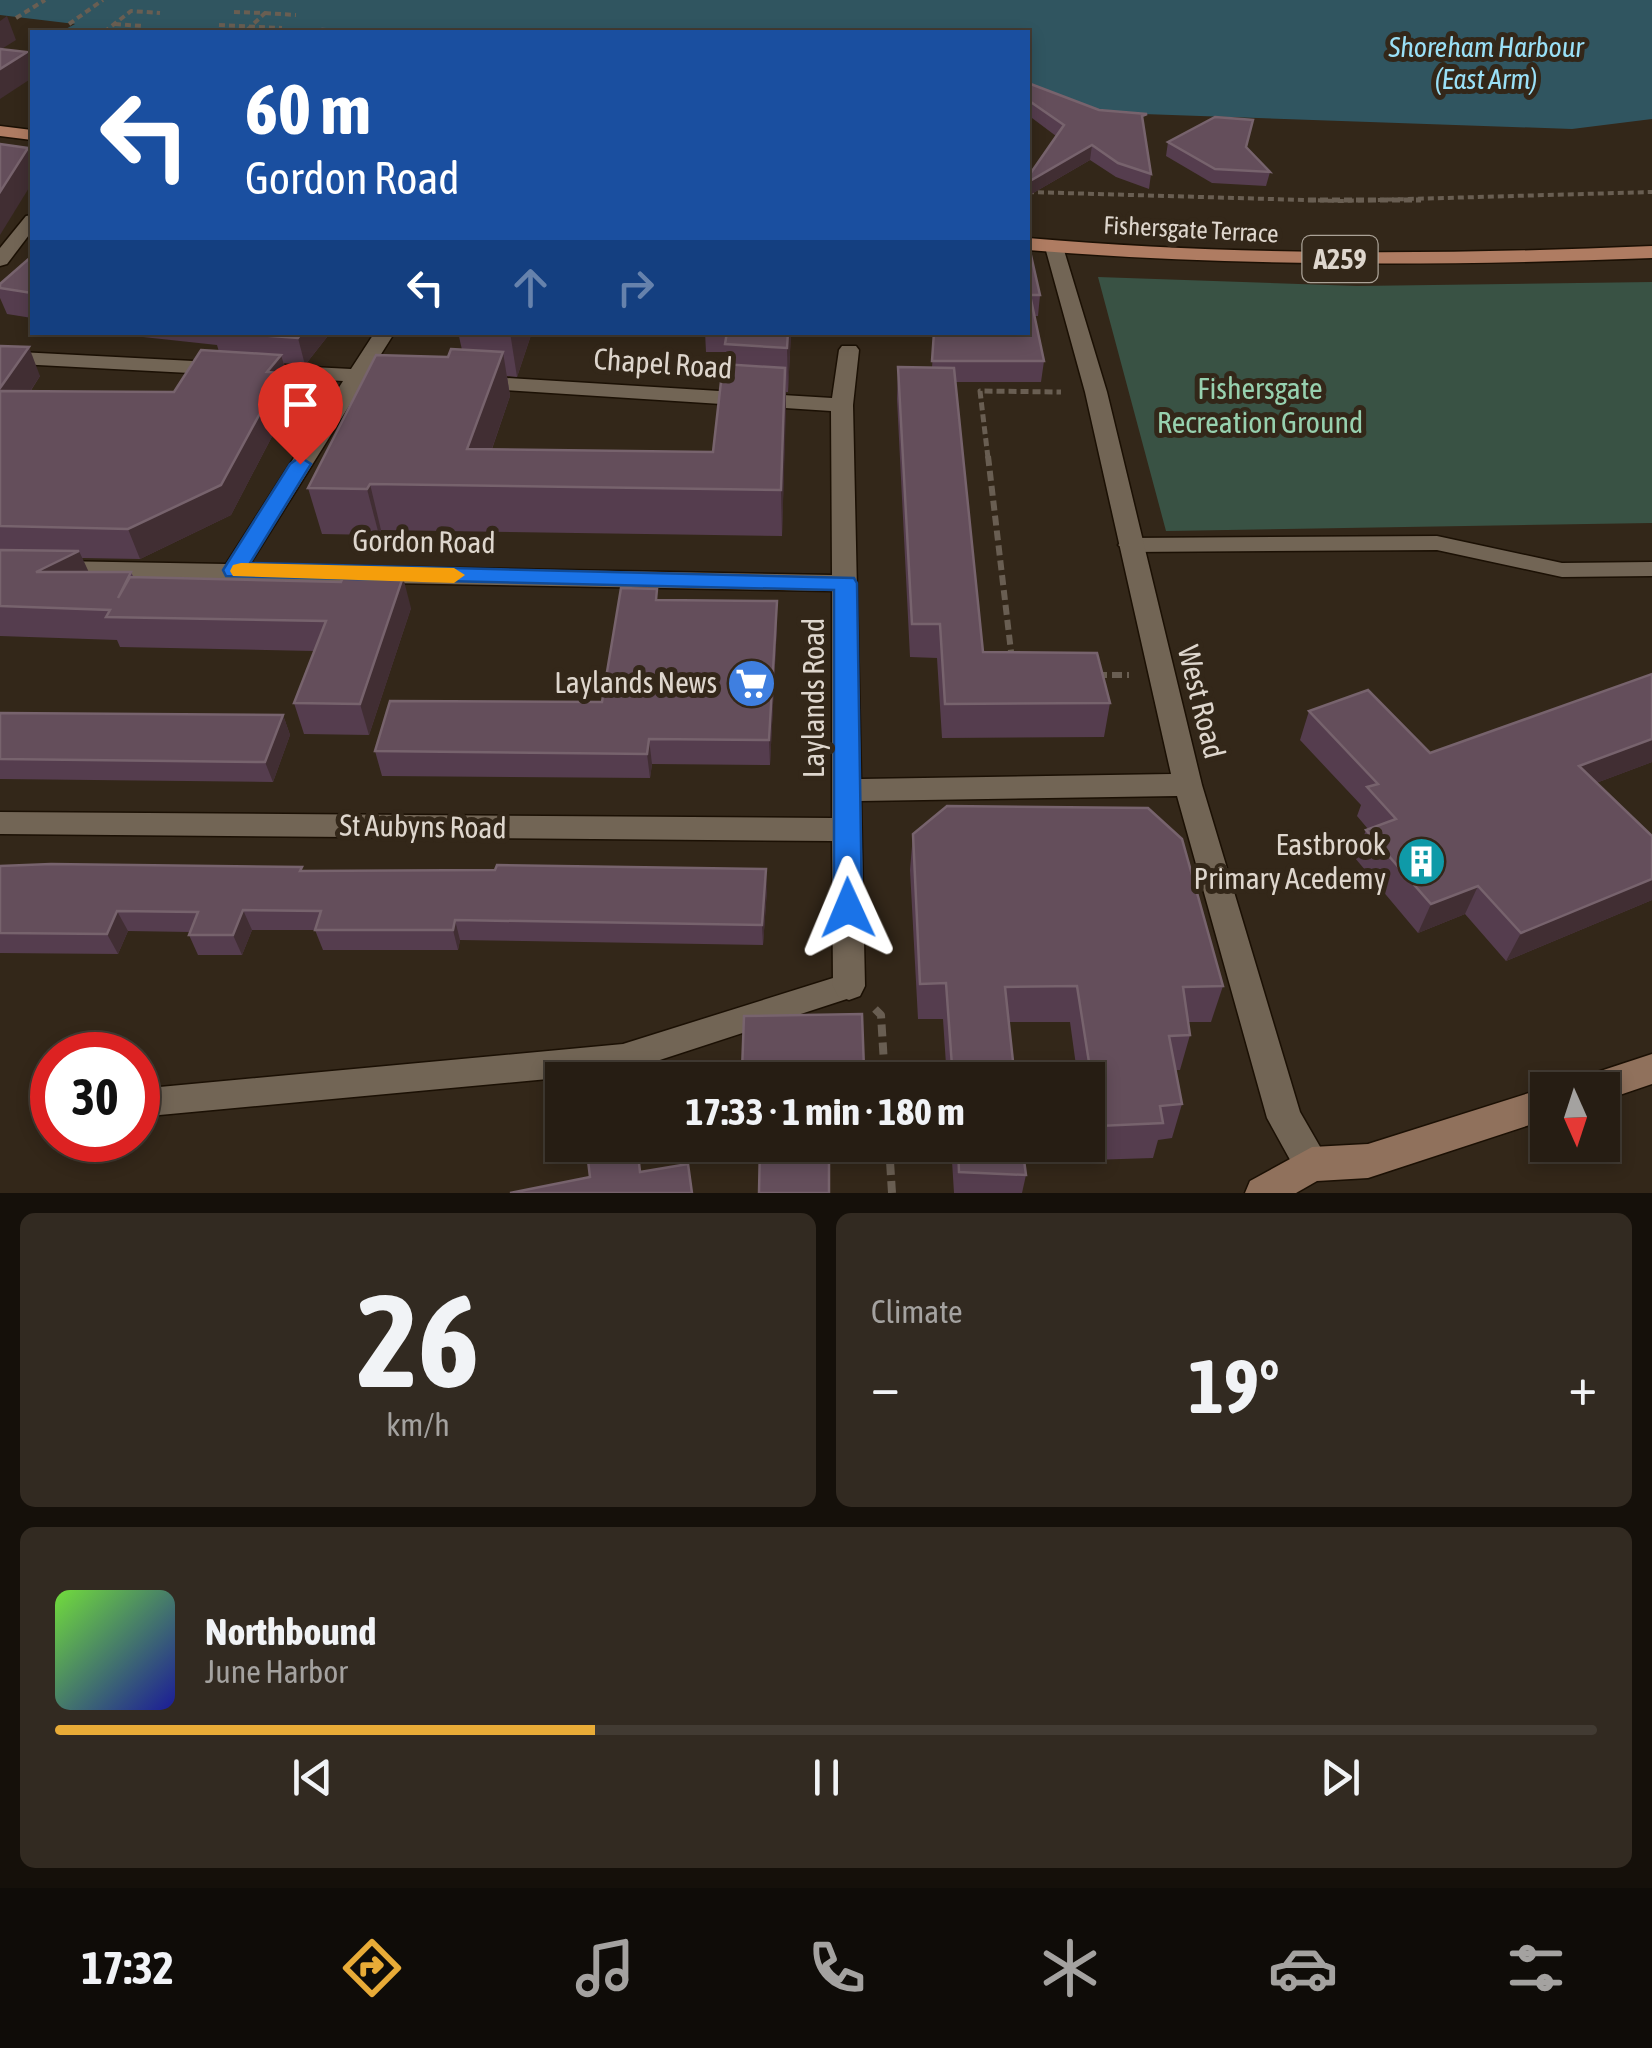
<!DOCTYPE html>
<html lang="en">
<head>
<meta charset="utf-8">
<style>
  :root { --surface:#261d13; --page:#322a21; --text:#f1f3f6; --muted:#a4a2a0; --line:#423b33; --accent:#e8ab37 }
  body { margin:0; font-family:"Asap Condensed",sans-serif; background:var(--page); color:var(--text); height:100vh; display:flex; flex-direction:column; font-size:38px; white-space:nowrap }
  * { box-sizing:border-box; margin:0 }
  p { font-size:32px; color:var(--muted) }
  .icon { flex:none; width:55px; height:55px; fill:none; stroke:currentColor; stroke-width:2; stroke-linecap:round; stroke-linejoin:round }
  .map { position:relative; height:1193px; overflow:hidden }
  .details { display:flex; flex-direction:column; gap:20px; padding:20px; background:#15100a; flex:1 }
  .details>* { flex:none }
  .guide { position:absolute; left:30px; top:30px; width:1000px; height:305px; border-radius:0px; box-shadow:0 5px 15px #0003,0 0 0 2px var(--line); background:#1a4fa0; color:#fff; overflow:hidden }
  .needle { width:65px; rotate:177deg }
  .fabs { position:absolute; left:1530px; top:1072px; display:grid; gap:20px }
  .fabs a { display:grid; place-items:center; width:90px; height:90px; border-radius:0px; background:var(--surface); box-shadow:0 5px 15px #0003,0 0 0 2px var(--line); font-size:50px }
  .speed { position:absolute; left:30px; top:1032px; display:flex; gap:20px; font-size:50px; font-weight:700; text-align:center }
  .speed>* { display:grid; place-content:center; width:130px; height:130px; border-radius:50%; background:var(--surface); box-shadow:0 5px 15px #0003,0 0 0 2px var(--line); line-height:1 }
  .speed .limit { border:15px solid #d22; background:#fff; color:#111 }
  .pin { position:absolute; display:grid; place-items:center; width:85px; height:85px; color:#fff; margin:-102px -42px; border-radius:50% 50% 50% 0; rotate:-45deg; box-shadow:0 0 10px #0007 }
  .pin .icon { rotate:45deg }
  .me { position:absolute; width:110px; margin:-55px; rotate:359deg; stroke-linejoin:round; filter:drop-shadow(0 0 8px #0008) }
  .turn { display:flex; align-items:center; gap:35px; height:210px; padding:0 50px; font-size:45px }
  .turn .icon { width:130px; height:130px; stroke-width:2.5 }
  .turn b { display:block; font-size:70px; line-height:85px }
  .lanes { display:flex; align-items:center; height:95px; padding:0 50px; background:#0003; justify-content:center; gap:50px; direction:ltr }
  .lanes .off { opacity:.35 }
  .big { font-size:75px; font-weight:700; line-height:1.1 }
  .details .card { flex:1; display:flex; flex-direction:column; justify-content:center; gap:15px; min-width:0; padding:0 35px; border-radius:15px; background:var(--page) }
  .details .dial { align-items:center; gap:0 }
  .dial b { font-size:130px; line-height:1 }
  .song { display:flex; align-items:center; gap:30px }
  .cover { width:120px; height:120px; border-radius:15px; background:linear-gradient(135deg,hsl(100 70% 55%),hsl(240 70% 35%)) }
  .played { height:10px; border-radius:5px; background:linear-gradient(90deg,var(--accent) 35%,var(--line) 35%) }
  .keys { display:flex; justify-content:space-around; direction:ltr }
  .heat { display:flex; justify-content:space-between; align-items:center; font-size:55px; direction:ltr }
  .details .tiles { flex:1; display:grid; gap:20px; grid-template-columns:1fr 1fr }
  .card:last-child { grid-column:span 2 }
  .trip { position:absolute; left:545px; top:1062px; width:560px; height:100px; border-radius:0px; background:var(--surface); box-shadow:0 5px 15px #0003,0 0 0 2px var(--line); font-weight:700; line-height:100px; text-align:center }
  .tab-bar { display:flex; height:160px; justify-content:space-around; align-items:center; background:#0f0c08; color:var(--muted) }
  .tab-bar .icon { width:70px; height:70px }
  .tab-bar .current { color:var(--accent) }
  .tab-bar b { font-size:45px; color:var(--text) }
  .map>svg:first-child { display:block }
</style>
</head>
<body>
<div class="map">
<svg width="1652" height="1193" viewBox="0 0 1652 1193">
  <rect width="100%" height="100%" fill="#332719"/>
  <!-- green -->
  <polygon fill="#395244" points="1098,277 1357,286 1652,282 1652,523 1166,531"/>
  <!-- water -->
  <polygon fill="#305560" points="0,0 1652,0 1652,119 1572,129 1028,110 1028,32 414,32 324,28 319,32 60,32 75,24 0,15"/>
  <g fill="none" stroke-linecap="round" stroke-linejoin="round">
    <defs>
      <g id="lane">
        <polygon points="1437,536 1562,563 1652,562 1652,576 1562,577 1437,550 1129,552 1118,545 1129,538"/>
        <polygon points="849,973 859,977 864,986 859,995 623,1072 138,1117 138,1089 623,1044"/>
      </g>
      <g id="street">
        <polygon points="32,215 32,231 7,264 0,266 0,248 26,216"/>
        <polygon points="1054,241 1063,247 1107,392 1202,785 1300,1112 1330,1164 1325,1176 1312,1181 1299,1176 1267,1118 1177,796 861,801 865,986 860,996 849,1000 838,996 833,986 832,841 0,834 0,812 832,818 832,591 0,576 0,560 226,564 343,381 0,363 0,351 351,369 375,332 395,332 371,370 399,372 409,378 399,384 364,382 250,564 832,575 831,411 474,388 463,382 474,376 832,398 839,350 842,346 856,346 859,350 853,405 861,779 1171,774 1085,392 1045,247"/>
      </g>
      <g id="secondary">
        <polygon points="1652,1054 1652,1084 1602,1101 1602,1090 1571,1090 1576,1079"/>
        <polygon points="1548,1087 1555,1090 1548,1090 1548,1119 1368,1178 1317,1181 1296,1193 1245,1193 1250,1181 1312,1147 1368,1144"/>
      </g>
      <g id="primary">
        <polygon points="0,126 32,130 32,140 0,136"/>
        <path d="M1028 238C1236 256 1443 255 1652 246V258C1443 266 1236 267 1028 250Z"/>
      </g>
    </defs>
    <!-- lane casing -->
    <use href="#lane" stroke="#1b1004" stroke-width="3"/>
    <!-- street casing -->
    <use href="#street" stroke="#1b1004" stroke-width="3"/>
    <!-- secondary casing -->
    <use href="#secondary" stroke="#1b1004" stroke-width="3"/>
    <!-- primary casing -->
    <use href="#primary" stroke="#1b1004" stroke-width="3"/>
    <!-- path-far3 -->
    <g stroke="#695e52" stroke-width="4" stroke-dasharray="6 4" stroke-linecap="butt">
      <polyline points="234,12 265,13 245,32"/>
      <polyline points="265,13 296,15"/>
      <polyline points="16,18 45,0"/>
      <polyline points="69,24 103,0"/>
      <polyline points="115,24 143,26"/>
      <polyline points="219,25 282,28"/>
      <polyline points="104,32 131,11 160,13"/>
      <polyline points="1028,192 1340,201 1652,192"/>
    </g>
    <!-- path-far2 -->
    <g stroke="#695e52" stroke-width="5" stroke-dasharray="8 4" stroke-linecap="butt">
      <polyline points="1308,200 1421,200"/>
      <polyline points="988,458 980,391 1061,392"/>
    </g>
    <!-- path-far1 -->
    <g stroke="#695e52" stroke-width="6" stroke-dasharray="10 5" stroke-linecap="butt">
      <polyline points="988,456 1012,660"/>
      <polyline points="1097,675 1129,675"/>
    </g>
    <!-- path -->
    <g stroke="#695e52" stroke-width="8" stroke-dasharray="12 6" stroke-linecap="butt">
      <polyline points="875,1009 881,1015 885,1080"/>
      <polyline points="889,1145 892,1193"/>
    </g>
    <!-- lane -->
    <use href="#lane" fill="#726555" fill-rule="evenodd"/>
    <!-- street -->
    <use href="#street" fill="#726555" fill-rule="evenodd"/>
    <!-- secondary -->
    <use href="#secondary" fill="#90715c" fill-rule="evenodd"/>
    <!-- primary -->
    <use href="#primary" fill="#af7c62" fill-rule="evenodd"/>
  </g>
  <!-- wall -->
  <g fill="#553d4e">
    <polygon points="1028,83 1144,128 1151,174 1149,189 1116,177 1090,160 1028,196 1028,182 1056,136 1028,115"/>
    <polygon points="1168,142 1247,148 1270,172 1266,186 1212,183 1166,156"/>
    <polygon points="1030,251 1040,295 1038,316 1034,316 1044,361 1041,382 955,382 983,652 1110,703 1104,737 942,738 937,658 910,657 897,399 898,367 932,368 934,332"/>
    <polygon points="32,256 32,318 7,314 0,298 0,284"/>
    <polygon points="137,332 331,332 305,365 284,363 290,384 286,388 290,402 231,515 140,559 82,558 88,572 131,572 134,578 411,608 369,735 304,734 294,703 314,651 120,647 117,640 0,636 0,346 40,376 30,392 174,392 219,352 217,345 143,337 141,333"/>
    <polygon points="458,332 532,332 517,377 507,376 510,396 492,449 713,452 726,365 726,352 706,352 705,332 791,332 788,392 786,392 782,536 381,530 379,535 322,534 308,488 448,357 462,350"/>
    <polygon points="659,600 777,601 777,625 770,765 652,764 650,778 382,776 375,751 602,702"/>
    <polygon points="1652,674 1652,762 1596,783 1652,836 1652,900 1506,961 1465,914 1418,933 1355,858 1366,830 1368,829 1357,816 1361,805 1300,740 1309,711 1430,753"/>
    <polygon points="0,713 283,715 290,735 273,782 0,779"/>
    <polygon points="913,834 1223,986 1211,1022 1188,1022 1190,1035 1180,1070 1176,1070 1182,1104 1172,1138 1158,1140 1153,1158 1091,1160 1088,1140 1088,1080 1078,1080 1070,1022 1009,1022 1015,1080 947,1080 943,1019 918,1019 910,870"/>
    <polygon points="0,866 303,871 767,889 763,945 460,940 458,950 323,950 315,930 252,930 242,955 198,955 189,935 190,932 128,931 118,954 0,953"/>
    <polygon points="864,1069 863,1080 743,1080 742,1071"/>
    <polygon points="951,1145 1022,1145 1026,1175 1022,1193 954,1193"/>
  </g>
  <!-- shaded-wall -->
  <g fill="#412e33">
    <polygon points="7,16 16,40 0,50 0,21"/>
    <polygon points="27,52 32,66 32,78 0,99 0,69"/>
    <polygon points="1092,145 1090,160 1028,196 1028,182"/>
    <polygon points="28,148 32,158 32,183 0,235 0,192"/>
    <polygon points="302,332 331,332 305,365 298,338"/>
    <polygon points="510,332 532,332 517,377"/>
    <polygon points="788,332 791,332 788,392 787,348"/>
    <polygon points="29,347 40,376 11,420 0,396 0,388"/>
    <polygon points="503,352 510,396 479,486 467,449"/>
    <polygon points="281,355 290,384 286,388 290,402 231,515 140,559 128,529"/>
    <polygon points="785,368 786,412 782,536 781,490"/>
    <polygon points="370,484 381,530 379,535 367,489"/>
    <polygon points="79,551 93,581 36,572"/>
    <polygon points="403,577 411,608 369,735 360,704"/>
    <polygon points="777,601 777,625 770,765 769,740"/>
    <polygon points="283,715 290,735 273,782 265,762"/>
    <polygon points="649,739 652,764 650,778 647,754"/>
    <polygon points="1652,739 1652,762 1564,795 1579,766"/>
    <polygon points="766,869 767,889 763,945 762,925"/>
    <polygon points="1652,879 1652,900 1506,961 1521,933"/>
    <polygon points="1478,886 1465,914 1418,933 1431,904"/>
    <polygon points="243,910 252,930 242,955 233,935"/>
    <polygon points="117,911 128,931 118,954 107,934"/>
    <polygon points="455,920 460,940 458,950 453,930"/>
  </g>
  <!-- building -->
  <g fill="#644e5b" stroke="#77636d" stroke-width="2.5">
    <polygon points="322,29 376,32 319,32"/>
    <polygon points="0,49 27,52 0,69"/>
    <polygon points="1028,83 1099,110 1147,114 1142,116 1151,174 1118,163 1092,145 1028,182 1028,177 1064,125 1028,100"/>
    <polygon points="1215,117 1253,120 1246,147 1270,172 1215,169 1168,142"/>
    <polygon points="0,144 28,148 0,192"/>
    <polygon points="1028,251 1030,251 1040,295 1030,295 1044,361 932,361 934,332 1028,332"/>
    <polygon points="32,256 32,293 0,288 0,284"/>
    <polygon points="214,332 302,332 298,338"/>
    <polygon points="727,332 788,332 787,348 725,344"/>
    <polygon points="0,346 29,347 0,388"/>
    <polygon points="451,349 503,352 467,449 713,452 723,364 785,368 781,490 370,484 367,489 308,488 376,355 448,357"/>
    <polygon points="201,350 281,355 267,372 282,373 221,485 128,529 0,526 0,391 174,392"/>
    <polygon points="898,367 954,368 983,652 1097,653 1110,703 945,704 940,624 912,624"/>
    <polygon points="0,550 79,551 36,572 131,572 118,598 130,577 341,582 343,577 403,577 360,704 294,703 326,621 106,617 110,610 0,606"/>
    <polygon points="621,588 657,589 656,600 777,601 769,740 649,739 647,754 375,751 390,701 602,702"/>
    <polygon points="1652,674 1652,739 1579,766 1652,836 1652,879 1521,933 1478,886 1431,904 1366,830 1396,819 1367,787 1378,784 1309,711 1368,690 1430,753"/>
    <polygon points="0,713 283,715 265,762 0,759"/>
    <polygon points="947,806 1148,808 1182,839 1223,986 1183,987 1190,1035 1169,1036 1182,1104 1160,1106 1163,1123 1099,1126 1077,986 1005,987 1015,1080 953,1080 946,983 920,984 913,834"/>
    <polygon points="51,864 302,867 300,871 495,870 497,865 766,869 762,925 455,920 453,930 315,930 321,911 243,910 233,935 189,935 198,912 117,911 107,934 0,933 0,866"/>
    <polygon points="862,1014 864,1069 828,1070 828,1080 762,1080 762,1071 742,1071 744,1016"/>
    <polygon points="621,1145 637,1145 640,1172 688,1164 692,1193 510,1193 590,1177 587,1152"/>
    <polygon points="760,1145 829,1145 829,1193 759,1193"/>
    <polygon points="958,1145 1022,1145 1026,1175 959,1172"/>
  </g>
  <!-- route -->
  <polygon fill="#1a73e8" stroke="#114b97" stroke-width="2.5" points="300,457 311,464 250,563 854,578 857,583 862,908 858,916 848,920 838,916 834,908 834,590 226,576 223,570 290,464"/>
  <!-- slow -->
  <polygon fill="#f59e0b" points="241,563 454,568 465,575 454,583 233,576 230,571 233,565"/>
  <!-- icons -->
  <defs>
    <symbol id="supermarket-disc" viewBox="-11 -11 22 22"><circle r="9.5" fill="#3f7fe0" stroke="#332719"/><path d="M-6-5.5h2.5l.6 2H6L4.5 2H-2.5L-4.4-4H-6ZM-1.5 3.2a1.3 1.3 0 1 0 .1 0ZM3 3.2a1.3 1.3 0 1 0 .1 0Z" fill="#fff"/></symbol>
    <symbol id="building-disc" viewBox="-11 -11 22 22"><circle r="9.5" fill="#0f9aa8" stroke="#332719"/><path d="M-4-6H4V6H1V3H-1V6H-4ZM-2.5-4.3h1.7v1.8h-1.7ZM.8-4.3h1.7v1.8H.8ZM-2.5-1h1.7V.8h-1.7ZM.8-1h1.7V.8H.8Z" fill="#fff"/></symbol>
  </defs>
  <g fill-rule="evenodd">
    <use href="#supermarket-disc" x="724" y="656" width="55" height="55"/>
    <use href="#building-disc" x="1394" y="834" width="55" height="55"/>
  </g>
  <g text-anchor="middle" stroke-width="10" stroke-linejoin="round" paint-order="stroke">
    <!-- far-street labels -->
    <g font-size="25" fill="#ded6cd" stroke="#332719">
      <text transform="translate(1191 229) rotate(3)" y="9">Fishersgate Terrace</text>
    </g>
    <!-- far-water labels -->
    <g font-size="28" font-style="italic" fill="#9ae0f7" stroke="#332719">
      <text x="1486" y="57">Shoreham Harbour<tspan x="1486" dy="32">(East Arm)</tspan></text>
    </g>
    <!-- shield labels -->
    <rect fill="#332719" stroke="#aba297" stroke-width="2.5" x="1302.5" y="236" width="75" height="46" rx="8"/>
    <g font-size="28" font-weight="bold" fill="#ded6cd">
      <text x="1340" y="269">A259</text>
    </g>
    <!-- street labels -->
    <g font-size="30" fill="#ded6cd" stroke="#332719">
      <text transform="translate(663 364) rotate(4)" y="10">Chapel Road</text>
      <text transform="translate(424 542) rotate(1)" y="10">Gordon Road</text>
      <text transform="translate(814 698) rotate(-90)" y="10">Laylands Road</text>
      <text transform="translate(1201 702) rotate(76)" y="10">West Road</text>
      <text transform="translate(423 827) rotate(1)" y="10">St Aubyns Road</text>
    </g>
    <!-- park labels -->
    <g font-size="30" fill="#97d1af" stroke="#332719">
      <text x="1260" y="399">Fishersgate<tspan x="1260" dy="34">Recreation Ground</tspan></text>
    </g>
    <!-- poi labels -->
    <g font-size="30" fill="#ded6cd" stroke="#332719" text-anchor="end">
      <text x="717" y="693">Laylands News</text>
      <text x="1386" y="855">Eastbrook<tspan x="1386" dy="34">Primary Acedemy</tspan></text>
    </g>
  </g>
</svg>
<div class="fabs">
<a><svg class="needle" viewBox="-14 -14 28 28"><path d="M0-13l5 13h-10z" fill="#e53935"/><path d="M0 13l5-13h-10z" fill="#a4a2a0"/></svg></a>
</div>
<div class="speed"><div class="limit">30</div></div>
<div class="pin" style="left:300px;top:464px;background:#d93025"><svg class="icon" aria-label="arrive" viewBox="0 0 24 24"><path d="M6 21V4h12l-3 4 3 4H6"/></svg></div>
<svg class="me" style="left:848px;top:908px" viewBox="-20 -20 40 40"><path d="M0-17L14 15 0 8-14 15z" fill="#1a73e8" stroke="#fff" stroke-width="4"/></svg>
<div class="trip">17:33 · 1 min · 180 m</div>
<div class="guide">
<div class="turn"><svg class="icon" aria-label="left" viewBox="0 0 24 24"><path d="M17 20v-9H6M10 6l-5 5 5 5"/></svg><div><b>60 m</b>Gordon Road</div></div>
<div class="lanes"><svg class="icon" aria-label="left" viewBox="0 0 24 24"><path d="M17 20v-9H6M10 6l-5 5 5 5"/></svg><svg class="icon off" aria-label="ahead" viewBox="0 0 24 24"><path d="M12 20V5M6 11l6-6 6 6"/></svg><svg class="icon off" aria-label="right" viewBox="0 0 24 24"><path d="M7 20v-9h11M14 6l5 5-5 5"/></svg></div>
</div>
</div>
<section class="details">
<div class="tiles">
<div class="card dial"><b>26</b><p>km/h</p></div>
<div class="card"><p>Climate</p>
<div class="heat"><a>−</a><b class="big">19°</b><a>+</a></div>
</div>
<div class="card">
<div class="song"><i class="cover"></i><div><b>Northbound</b><p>June Harbor</p></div></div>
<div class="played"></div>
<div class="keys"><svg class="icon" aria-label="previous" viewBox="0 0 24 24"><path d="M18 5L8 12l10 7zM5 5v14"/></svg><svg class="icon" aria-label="pause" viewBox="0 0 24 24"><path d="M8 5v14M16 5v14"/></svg><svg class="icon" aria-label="next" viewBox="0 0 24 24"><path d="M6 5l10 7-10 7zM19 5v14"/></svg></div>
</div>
</div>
</section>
<nav class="tab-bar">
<b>17:32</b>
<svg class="icon current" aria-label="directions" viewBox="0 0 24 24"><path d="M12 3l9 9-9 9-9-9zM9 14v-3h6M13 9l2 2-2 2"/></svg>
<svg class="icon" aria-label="music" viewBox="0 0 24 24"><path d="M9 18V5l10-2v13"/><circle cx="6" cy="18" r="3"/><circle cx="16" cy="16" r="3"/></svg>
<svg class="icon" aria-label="phone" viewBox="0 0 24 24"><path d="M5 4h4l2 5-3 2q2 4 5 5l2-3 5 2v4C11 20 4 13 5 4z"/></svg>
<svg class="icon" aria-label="climate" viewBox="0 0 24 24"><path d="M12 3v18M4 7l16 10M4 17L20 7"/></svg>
<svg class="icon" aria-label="car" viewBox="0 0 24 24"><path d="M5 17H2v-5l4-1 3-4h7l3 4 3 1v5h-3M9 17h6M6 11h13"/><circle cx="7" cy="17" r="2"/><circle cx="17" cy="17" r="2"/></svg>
<svg class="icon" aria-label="filters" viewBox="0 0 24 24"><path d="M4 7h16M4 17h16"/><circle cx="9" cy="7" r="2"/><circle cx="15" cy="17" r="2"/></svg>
</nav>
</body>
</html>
